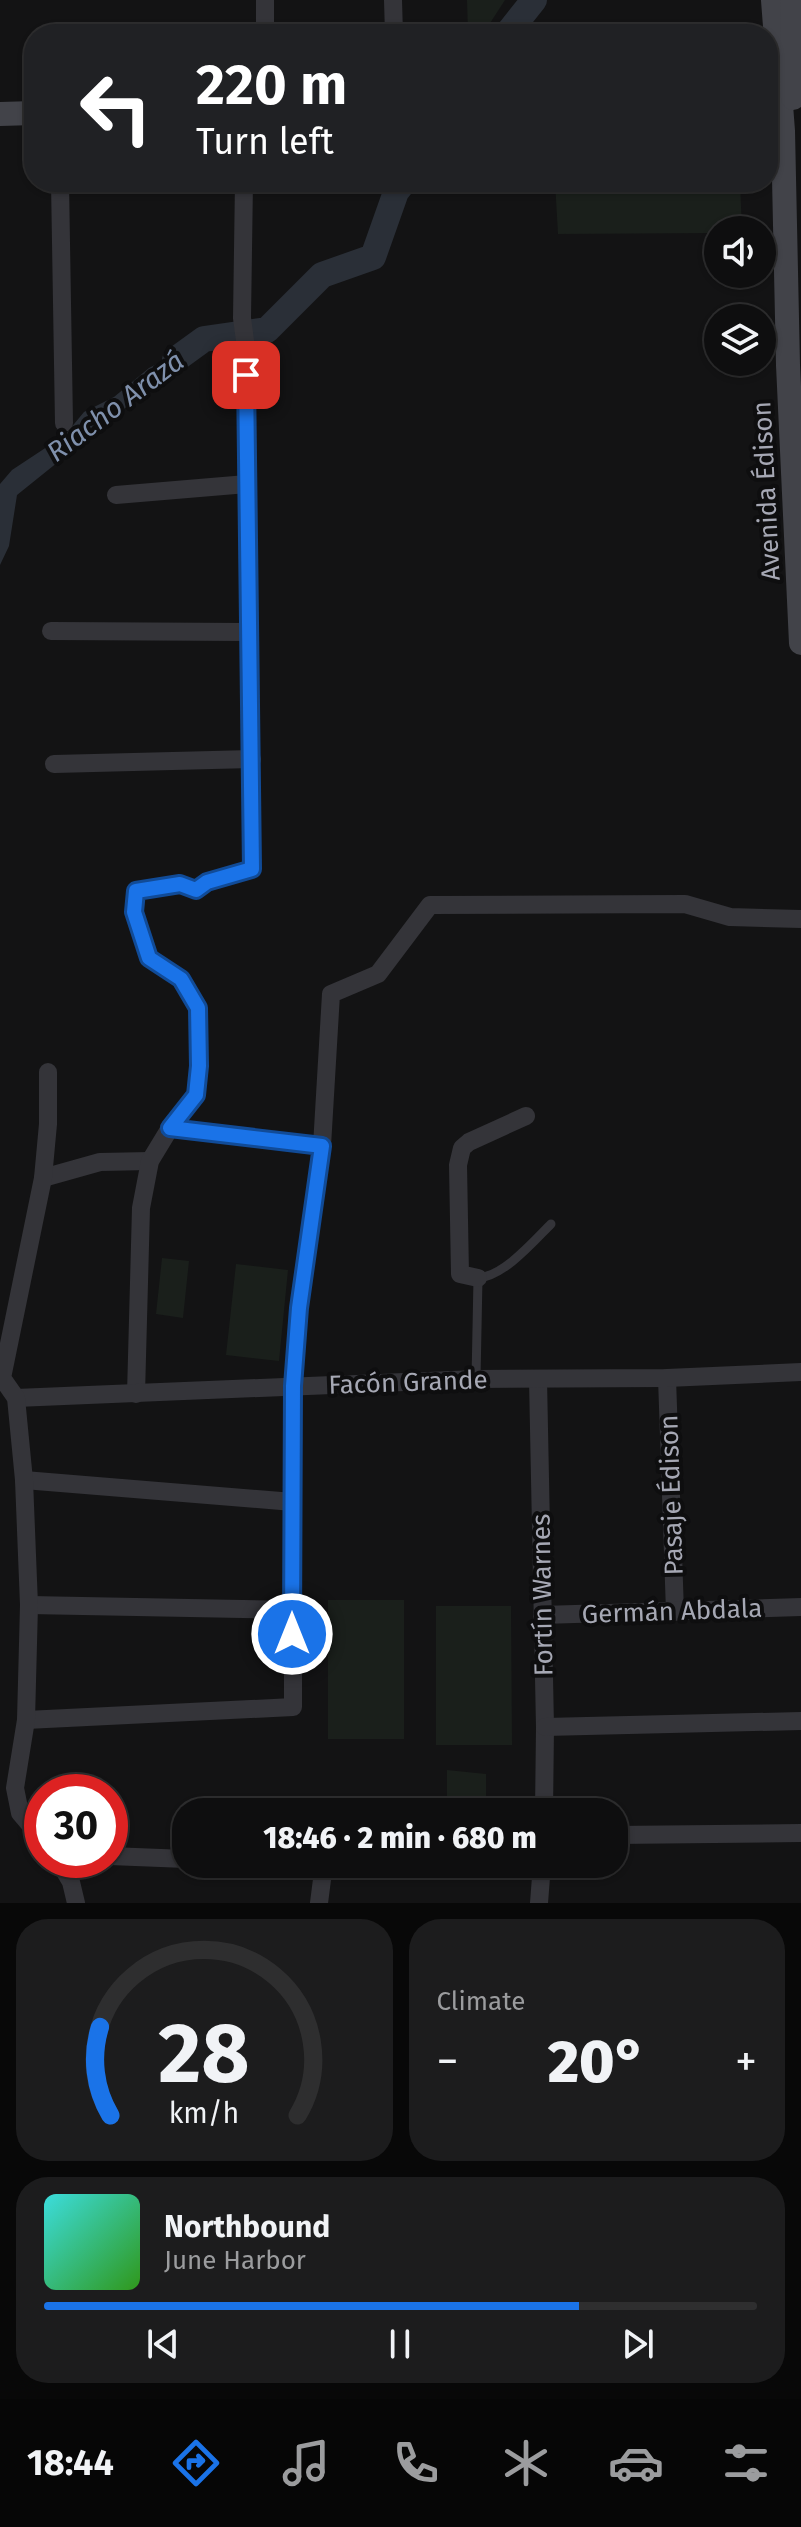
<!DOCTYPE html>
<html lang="en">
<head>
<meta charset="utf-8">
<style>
  :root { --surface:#0e0e0f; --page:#1c1c1d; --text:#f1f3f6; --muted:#9b9c9e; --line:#2e2e2f; --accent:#1a73e8 }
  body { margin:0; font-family:"Fira Sans",sans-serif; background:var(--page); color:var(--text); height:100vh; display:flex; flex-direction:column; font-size:30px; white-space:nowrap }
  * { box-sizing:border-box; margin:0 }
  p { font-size:26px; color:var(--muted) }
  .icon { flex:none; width:44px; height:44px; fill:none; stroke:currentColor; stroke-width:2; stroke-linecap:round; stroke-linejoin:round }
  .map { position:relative; height:1903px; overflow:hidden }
  .side { display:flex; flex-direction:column; gap:16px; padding:16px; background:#080808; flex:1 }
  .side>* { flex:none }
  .banner { position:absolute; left:24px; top:24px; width:754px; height:168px; border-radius:32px; box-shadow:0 2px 6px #0004,0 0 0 2px var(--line); background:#202124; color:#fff; overflow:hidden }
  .buttons { position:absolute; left:704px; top:216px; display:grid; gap:16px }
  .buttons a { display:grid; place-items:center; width:72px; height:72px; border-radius:50%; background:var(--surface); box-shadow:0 2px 6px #0004,0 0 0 2px var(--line); font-size:40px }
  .speed { position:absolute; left:24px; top:1774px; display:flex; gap:16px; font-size:40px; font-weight:700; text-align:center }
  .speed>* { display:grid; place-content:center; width:104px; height:104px; border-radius:50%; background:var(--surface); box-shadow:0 2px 6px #0004,0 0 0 2px var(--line); line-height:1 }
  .speed .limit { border:12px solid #d22; background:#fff; color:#111 }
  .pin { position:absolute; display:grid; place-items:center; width:68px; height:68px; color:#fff; margin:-34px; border-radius:16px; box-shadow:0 4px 12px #0006 }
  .me { position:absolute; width:88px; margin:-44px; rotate:0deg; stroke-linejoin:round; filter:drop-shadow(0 0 6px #0008) }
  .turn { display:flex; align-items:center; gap:28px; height:168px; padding:0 40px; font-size:36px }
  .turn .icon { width:104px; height:104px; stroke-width:2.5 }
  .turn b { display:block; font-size:56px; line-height:68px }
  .big { font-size:60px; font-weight:800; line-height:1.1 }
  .side .card { flex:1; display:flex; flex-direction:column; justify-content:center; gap:12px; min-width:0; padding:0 28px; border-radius:32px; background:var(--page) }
  .side .dial { align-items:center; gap:0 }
  .dial svg { height:208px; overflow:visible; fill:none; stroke:var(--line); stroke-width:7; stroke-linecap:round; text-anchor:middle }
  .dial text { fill:var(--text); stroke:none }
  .song { display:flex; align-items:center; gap:24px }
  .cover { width:96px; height:96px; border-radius:12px; background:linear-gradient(135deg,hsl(180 70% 55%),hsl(110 70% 35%)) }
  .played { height:8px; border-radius:4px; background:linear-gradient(90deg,var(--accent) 75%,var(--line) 75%) }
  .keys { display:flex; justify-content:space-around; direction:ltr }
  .heat { display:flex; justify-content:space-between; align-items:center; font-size:44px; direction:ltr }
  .side .tiles { flex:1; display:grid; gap:16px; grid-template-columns:1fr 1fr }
  .card:last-child { grid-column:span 2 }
  .trip { position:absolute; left:172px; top:1798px; width:456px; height:80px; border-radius:32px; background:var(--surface); box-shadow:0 2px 6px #0004,0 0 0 2px var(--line); font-weight:800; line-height:80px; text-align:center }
  .tabs { display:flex; height:128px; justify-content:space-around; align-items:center; background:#060606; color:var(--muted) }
  .tabs .icon { width:56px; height:56px }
  .tabs .active { color:var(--accent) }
  .tabs b { font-size:36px; color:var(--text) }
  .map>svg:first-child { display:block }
</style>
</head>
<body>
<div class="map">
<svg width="801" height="1903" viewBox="0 0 801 1903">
  <rect width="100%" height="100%" fill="#131314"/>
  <!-- green -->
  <g fill="#1a1f1b">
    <polygon points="467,0 505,0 483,34 468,34"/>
    <polygon points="555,182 740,182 742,230 718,230 718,233 558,234"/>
    <polygon points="162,1258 189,1261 183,1318 156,1314"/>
    <polygon points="236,1264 288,1270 279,1361 226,1355"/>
    <rect x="328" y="1600" width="76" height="139"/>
    <polygon points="436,1606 511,1606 512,1745 436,1745"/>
    <polygon points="447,1770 486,1774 486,1812 447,1812"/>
  </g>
  <!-- water -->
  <polygon fill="#2a2f37" points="204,339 140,396 17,495 9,546 0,565 0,484 12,470 65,435 84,412 114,397 149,368"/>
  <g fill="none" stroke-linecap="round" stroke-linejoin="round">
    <!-- river -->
    <g stroke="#2a2f37" stroke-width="26">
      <polyline points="507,34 534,0"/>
      <polyline points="175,360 204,339 267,330 322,275 373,257 396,192 404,182"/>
    </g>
    <!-- service -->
    <path stroke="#343439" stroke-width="9" d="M476 1379 478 1278C504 1276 533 1242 551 1224"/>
    <!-- minor -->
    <g stroke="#343439" stroke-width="18">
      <polyline points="265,0 265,34"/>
      <polyline points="393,0 394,34"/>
      <polyline points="60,182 64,423"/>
      <polyline points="116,495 247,484"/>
      <polyline points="51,631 247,632"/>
      <polyline points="54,764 252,759"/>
      <polyline points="170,1128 322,1146"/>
      <polyline points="43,1178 100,1162 150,1161"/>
      <polyline points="478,1278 460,1274 458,1165 462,1148 469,1142 526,1116"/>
      <polyline points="667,1378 675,1612"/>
      <polyline points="538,1379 545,1727 544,1812"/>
      <polyline points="136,1394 141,1208 150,1161 170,1128 196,1095 199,1066 198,1008 181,979 149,958 134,912 136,891 180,884 196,890 207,882 252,869 246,348 242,318 244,182"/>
      <polyline points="16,1398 476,1379 667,1378 801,1372"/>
      <polyline points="24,1480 293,1502"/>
      <polyline points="29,1605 292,1610"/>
      <polyline points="542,1615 801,1607"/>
      <polyline points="26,1720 293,1707 293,1386 299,1308 322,1146 331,994 378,974 430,905 685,904 730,917 801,919"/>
      <polyline points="545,1727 801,1721"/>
      <polyline points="614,1835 801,1833"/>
      <polyline points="42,1839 20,1813 15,1788 26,1720 29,1605 24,1480 16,1398 2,1378 43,1178 48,1124 48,1072"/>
      <polyline points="110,1856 186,1859"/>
      <polyline points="58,1860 71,1882 76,1903"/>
      <polyline points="319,1903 324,1864"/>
      <polyline points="539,1903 542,1864"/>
    </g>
    <!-- secondary -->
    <g stroke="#424349" stroke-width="24">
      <polyline points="773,0 783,131 788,365 801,643"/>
      <polyline points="792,0 793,98"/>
      <polyline points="0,114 34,113"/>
    </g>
  </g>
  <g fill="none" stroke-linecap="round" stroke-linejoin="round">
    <defs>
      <polyline id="route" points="246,375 252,869 207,882 196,890 180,884 136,891 134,912 149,958 181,979 198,1008 199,1066 196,1095 170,1128 322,1146 299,1308 293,1386 292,1634"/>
    </defs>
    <!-- route casing -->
    <use href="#route" stroke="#114b97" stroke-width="20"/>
    <!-- route -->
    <use href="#route" stroke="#1a73e8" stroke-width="14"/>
  </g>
  <g text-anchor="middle" stroke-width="8" stroke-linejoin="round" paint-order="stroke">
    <!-- street labels -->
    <g font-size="26" fill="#a6a8b4" stroke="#0e0e0f">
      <text transform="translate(766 491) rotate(-93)" y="9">Avenida Édison</text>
      <text transform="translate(408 1382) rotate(-2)" y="9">Facón Grande</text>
      <text transform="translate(671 1495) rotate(-92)" y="9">Pasaje Édison</text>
      <text transform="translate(542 1595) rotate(-91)" y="9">Fortín Warnes</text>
      <text transform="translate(672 1611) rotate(-2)" y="9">Germán Abdala</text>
    </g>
    <!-- water labels -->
    <g font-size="28" font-style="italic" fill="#7f90ac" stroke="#0e0e0f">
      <text transform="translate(115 406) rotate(-37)" y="10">Riacho Arazá</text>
    </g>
  </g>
</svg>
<div class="buttons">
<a><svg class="icon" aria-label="sound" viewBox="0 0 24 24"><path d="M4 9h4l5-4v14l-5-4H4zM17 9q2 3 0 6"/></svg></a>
<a><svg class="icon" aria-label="layers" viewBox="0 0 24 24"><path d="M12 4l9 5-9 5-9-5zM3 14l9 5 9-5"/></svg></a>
</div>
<div class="speed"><div class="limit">30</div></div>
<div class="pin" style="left:246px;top:375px;background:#d93025"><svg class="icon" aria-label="arrive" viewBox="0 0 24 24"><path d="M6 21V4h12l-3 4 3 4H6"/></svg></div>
<svg class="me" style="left:292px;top:1634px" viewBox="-20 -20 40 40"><circle r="17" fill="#1a73e8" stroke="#fff" stroke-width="3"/><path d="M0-11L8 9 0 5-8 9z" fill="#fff"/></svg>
<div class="trip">18:46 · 2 min · 680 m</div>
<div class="banner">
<div class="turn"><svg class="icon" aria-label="left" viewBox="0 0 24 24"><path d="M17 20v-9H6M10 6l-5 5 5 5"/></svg><div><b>220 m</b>Turn left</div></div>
</div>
</div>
<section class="side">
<div class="tiles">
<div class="card dial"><svg viewBox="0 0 100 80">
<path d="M14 69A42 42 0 1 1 86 69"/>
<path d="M14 69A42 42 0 0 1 10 35" stroke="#1a73e8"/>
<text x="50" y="56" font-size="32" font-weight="700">28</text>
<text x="50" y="72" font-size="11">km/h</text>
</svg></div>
<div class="card"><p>Climate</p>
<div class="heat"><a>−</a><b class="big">20°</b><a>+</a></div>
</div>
<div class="card">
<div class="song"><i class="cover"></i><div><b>Northbound</b><p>June Harbor</p></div></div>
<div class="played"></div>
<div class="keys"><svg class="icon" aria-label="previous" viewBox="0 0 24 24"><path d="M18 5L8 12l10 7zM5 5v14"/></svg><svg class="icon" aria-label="pause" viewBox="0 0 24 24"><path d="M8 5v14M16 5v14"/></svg><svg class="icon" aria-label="next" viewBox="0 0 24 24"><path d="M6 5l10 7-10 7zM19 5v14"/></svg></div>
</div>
</div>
</section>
<nav class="tabs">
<b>18:44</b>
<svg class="icon active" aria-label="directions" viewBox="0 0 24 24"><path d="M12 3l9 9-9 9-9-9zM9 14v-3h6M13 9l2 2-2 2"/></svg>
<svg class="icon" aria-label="music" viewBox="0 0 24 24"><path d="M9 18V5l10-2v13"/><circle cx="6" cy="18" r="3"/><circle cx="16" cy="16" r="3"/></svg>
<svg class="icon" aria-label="phone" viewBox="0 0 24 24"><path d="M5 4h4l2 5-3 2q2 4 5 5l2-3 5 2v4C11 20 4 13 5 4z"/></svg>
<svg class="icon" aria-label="climate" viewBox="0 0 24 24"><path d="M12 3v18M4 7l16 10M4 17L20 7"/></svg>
<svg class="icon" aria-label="car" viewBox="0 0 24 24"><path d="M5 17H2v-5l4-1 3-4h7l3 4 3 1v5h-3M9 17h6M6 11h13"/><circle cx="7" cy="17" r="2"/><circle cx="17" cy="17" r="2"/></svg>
<svg class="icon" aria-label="filters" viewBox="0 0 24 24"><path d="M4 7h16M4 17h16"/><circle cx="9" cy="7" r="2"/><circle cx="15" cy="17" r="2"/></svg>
</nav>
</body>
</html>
